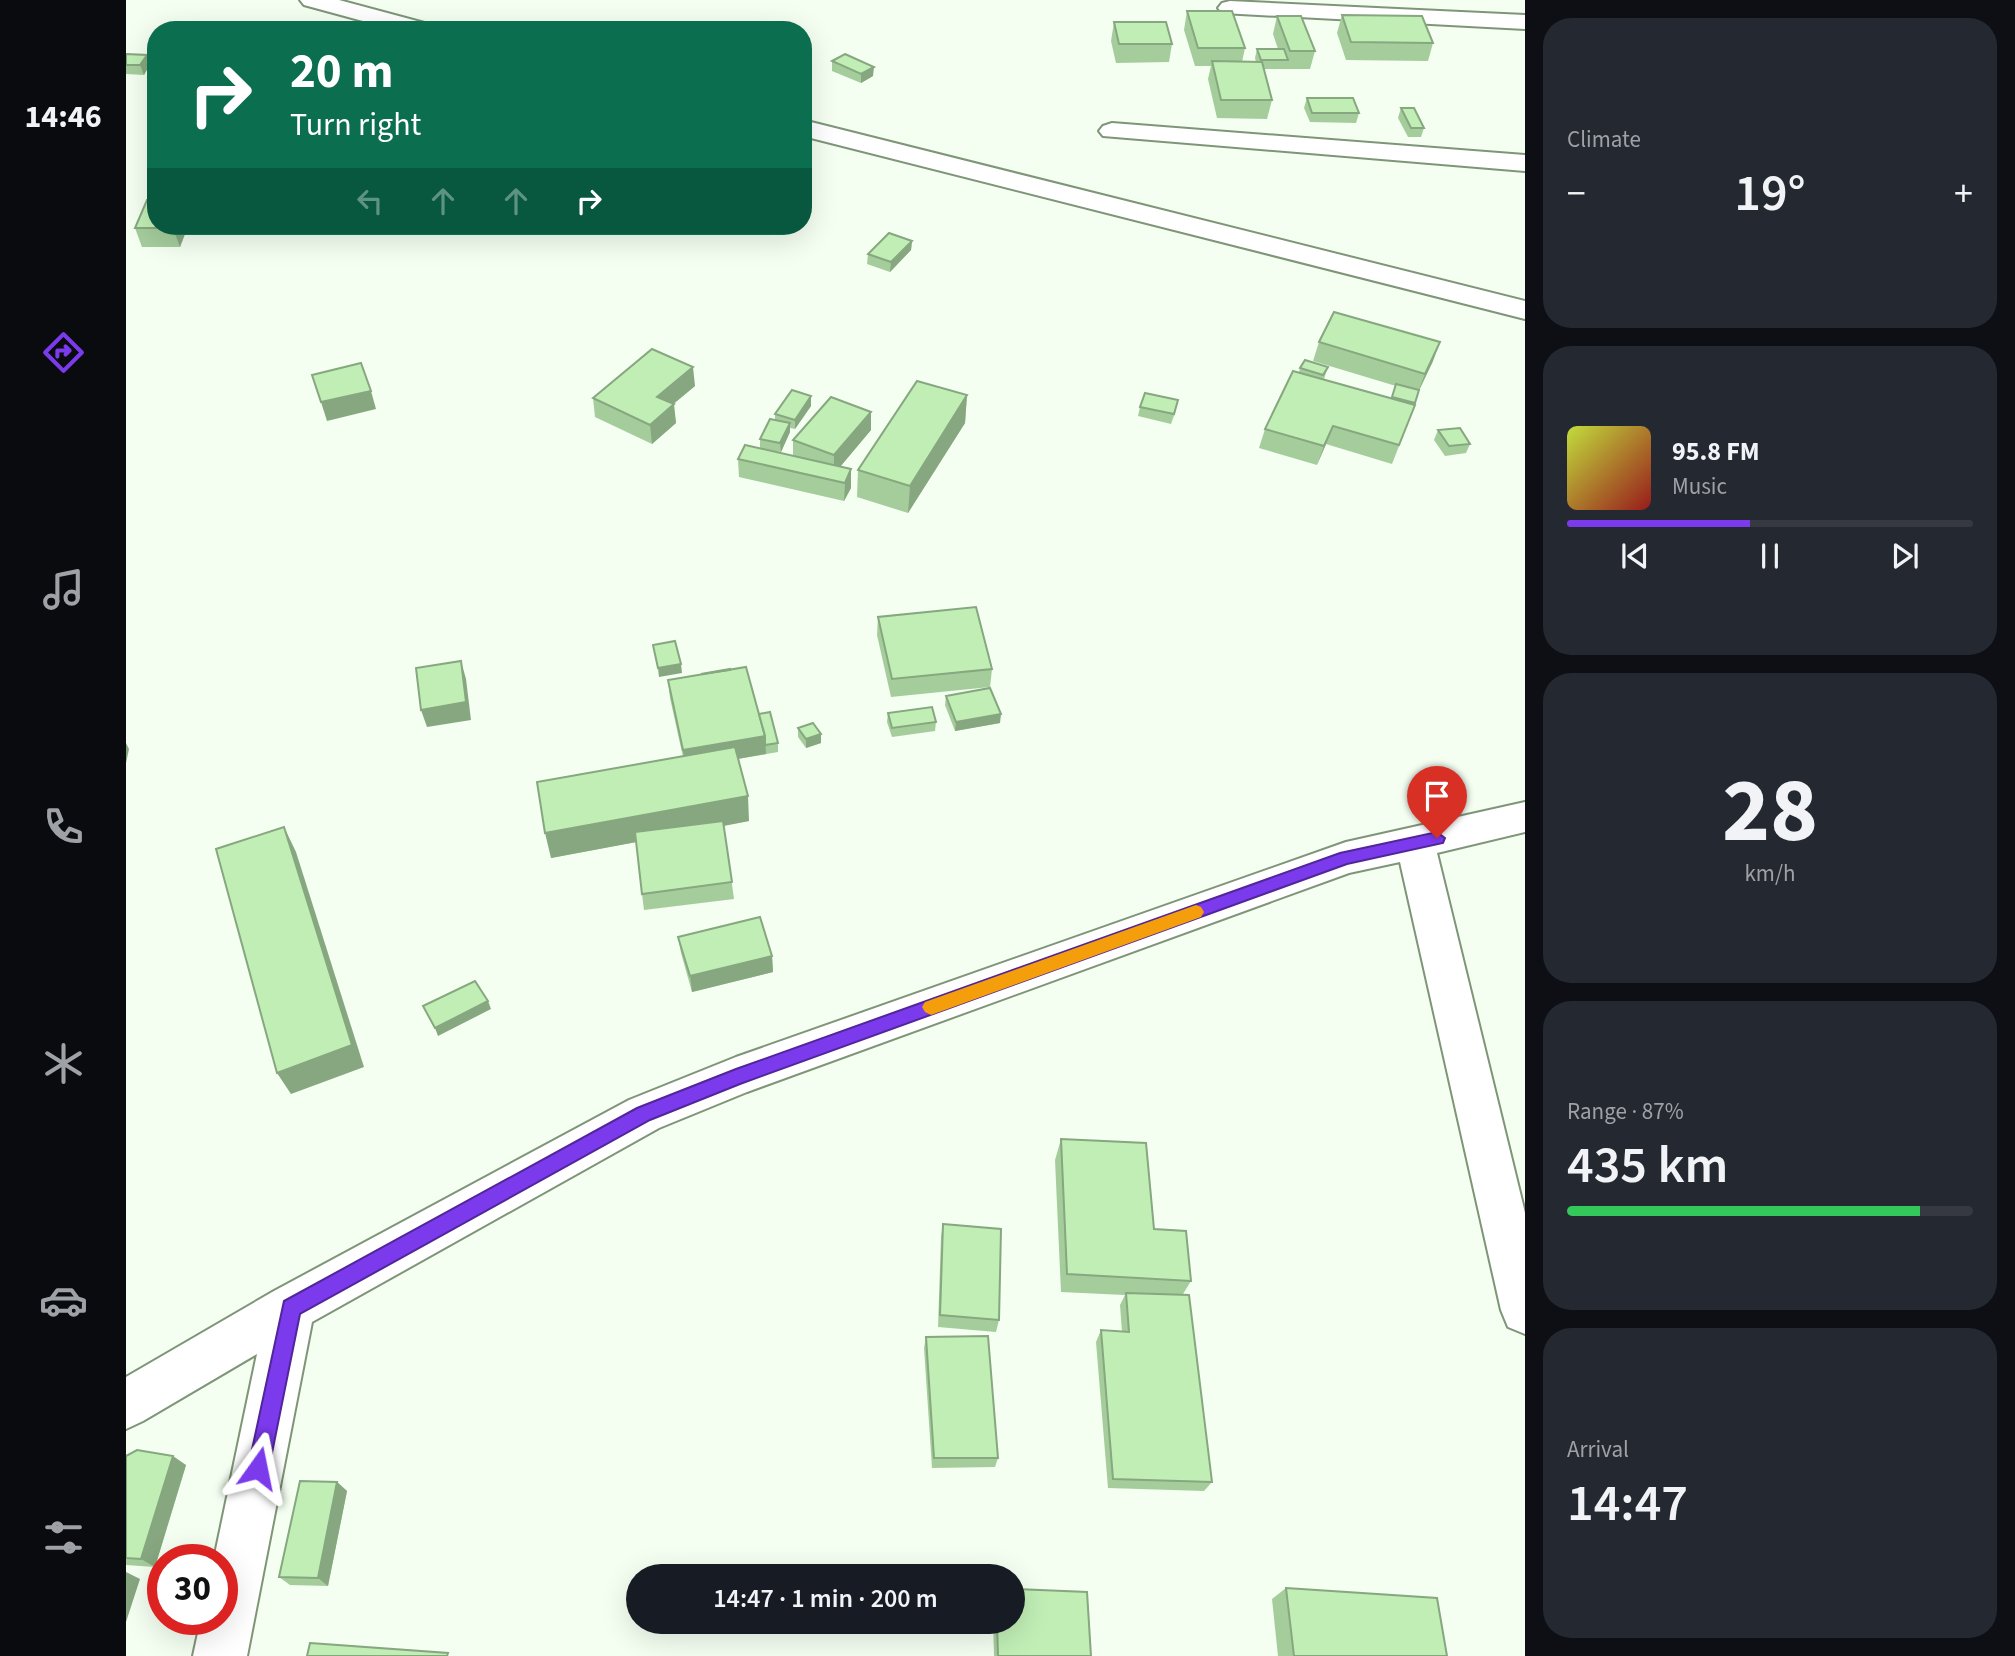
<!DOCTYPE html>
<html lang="en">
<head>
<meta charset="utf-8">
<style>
  :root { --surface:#171b24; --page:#242831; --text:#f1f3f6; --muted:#9ea1a6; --line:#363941; --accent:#7c3aed }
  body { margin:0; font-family:"Source Sans 3",sans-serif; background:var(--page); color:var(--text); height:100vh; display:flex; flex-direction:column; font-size:26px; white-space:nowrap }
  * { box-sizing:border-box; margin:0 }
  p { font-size:23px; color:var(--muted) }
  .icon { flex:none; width:38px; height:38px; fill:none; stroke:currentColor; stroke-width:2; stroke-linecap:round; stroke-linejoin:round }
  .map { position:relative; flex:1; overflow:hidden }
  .drawer { display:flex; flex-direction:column; gap:18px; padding:18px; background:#0d0f14; width:490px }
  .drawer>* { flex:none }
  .banner { position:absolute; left:21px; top:21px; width:665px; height:214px; border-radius:28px; box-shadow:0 7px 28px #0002; background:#0b6e4f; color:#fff; overflow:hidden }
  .speed { position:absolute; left:21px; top:1544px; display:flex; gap:14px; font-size:35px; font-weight:700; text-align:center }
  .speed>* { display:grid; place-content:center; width:91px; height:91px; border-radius:50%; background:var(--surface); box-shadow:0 7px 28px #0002; line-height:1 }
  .speed .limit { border:10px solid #d22; background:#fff; color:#111 }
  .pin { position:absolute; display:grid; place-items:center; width:60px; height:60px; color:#fff; margin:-72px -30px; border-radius:50% 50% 50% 0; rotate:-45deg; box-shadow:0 0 7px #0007 }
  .pin .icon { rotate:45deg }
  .me { position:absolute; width:77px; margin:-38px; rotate:12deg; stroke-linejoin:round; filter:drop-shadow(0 0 5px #0008) }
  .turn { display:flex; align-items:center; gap:24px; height:147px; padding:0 28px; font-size:32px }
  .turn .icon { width:91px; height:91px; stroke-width:2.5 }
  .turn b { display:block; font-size:49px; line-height:60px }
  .lanes { display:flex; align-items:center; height:66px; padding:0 28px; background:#0003; justify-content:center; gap:35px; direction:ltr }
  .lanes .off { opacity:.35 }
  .big { font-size:52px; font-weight:600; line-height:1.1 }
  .drawer .card { flex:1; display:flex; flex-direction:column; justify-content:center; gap:10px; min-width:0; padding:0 24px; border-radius:28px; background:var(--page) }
  .drawer .dial { align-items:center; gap:0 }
  .dial b { font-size:91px; line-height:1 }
  .song { display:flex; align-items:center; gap:21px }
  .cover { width:84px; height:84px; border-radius:10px; background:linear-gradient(135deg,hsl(70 70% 55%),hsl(0 70% 35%)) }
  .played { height:7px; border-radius:4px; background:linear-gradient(90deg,var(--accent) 45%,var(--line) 45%) }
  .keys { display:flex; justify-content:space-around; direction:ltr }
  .heat { display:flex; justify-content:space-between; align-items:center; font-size:38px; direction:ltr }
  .charge { height:10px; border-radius:5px; background:linear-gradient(90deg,#34c759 87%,var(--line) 0) }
  .trip { position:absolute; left:500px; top:1564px; width:399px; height:70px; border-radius:35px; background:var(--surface); box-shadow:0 7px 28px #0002; font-weight:600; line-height:70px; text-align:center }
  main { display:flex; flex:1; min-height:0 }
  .menu { display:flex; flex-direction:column; width:126px; justify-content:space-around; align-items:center; background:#090b0e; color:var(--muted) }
  .menu .icon { width:49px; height:49px }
  .menu .on { color:var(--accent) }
  .menu b { font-size:32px; color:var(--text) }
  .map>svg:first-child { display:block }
</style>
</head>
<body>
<main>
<nav class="menu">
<b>14:46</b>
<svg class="icon on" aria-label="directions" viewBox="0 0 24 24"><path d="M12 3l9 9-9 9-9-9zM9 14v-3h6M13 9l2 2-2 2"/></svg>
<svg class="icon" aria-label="music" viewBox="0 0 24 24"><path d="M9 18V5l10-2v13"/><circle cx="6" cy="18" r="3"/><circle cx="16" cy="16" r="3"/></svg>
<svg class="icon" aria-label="phone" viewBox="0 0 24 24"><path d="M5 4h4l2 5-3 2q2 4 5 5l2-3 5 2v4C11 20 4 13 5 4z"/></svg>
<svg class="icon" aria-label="climate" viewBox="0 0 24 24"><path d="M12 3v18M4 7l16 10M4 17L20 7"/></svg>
<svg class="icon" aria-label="car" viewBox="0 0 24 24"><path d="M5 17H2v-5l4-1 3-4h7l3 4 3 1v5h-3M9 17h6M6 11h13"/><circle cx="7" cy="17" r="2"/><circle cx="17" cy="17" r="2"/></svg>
<svg class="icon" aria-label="filters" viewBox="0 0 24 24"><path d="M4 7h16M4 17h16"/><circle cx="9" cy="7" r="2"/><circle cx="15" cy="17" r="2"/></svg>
</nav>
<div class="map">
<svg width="1399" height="1656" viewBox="0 0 1399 1656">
  <rect width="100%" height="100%" fill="#f4fef1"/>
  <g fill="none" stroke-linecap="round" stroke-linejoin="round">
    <defs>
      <g id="street">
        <polygon points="174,0 213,0 306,25 310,30 270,30 178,5"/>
        <polygon points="1104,1 1399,15 1399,29 1096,13 1092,8 1096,3"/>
        <polygon points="677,120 1399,301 1399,319 677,136"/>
        <polygon points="986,123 1399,155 1399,171 977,136 973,131 977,126"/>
        <polygon points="1399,802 1399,832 1311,853 1399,1213 1399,1334 1382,1327 1375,1310 1274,862 1223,873 621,1092 533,1128 186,1322 121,1656 67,1656 75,1619 96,1619 96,1559 88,1559 131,1354 17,1421 0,1429 0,1377 148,1291 503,1100 610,1057 1220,842"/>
      </g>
    </defs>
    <!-- street casing -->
    <use href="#street" stroke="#7e9578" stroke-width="4"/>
    <!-- street -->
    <use href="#street" fill="#fff" fill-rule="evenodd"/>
  </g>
  <!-- wall -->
  <g fill="#a5cd9c">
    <polygon points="1061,11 1119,48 1116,62 1130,62 1129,58 1131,49 1152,49 1147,34 1151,16 1189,51 1184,69 1138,69 1146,100 1141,119 1091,118 1082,79 1085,66 1069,66 1058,30"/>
    <polygon points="1216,15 1307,43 1302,61 1220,60 1211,33"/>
    <polygon points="988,22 1046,44 1043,62 990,63 985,41"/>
    <polygon points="0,54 24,64 18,75 0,74"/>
    <polygon points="706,61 747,76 735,83 706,71"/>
    <polygon points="1181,98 1233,113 1230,123 1184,122 1178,108"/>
    <polygon points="1275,108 1298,128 1295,137 1282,137 1272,118"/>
    <polygon points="62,226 54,247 16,247 9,228"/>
    <polygon points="786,241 785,250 764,272 741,264 742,254"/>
    <polygon points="1193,342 1307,361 1293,391 1288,405 1289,405 1266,464 1200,444 1191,465 1133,448 1139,429 1173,372 1174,368 1202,367 1198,379 1265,399 1270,386 1187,361"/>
    <polygon points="569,386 547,404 550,423 526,444 469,417 467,398"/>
    <polygon points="841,395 839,423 782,513 731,497 732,470"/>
    <polygon points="685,406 669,429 664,428 664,432 655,452 634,449 634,439 649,420 649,414"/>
    <polygon points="1014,407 1050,410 1045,424 1012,416"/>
    <polygon points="745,430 714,467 725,488 718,501 613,477 612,459 667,456 667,440"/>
    <polygon points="1312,430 1344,444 1340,453 1319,456 1308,440"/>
    <polygon points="752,617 866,669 864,687 765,697 751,635"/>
    <polygon points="542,680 633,714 652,743 652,752 612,759 623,821 598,826 608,899 518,910 516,894 510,842 425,858 557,757 544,698"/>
    <polygon points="820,696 874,723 829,731 819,705"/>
    <polygon points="762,713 810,722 809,731 766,737 761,722"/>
    <polygon points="672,728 695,743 680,748 672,737"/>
    <polygon points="552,937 646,956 647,972 566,992 555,953"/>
    <polygon points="935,1139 1028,1229 1065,1281 1057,1294 1086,1482 1078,1491 982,1488 970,1342 975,1330 996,1332 994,1305 999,1295 935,1292 929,1160"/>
    <polygon points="817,1224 873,1320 870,1332 812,1327 815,1237"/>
    <polygon points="800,1337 872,1458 869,1467 806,1468 798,1348"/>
    <polygon points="0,1456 60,1465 29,1567 0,1565"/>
    <polygon points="211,1482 221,1491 202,1586 164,1585 153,1577"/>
    <polygon points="1160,1588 1321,1656 1152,1656 1146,1599"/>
    <polygon points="867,1622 887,1622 965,1656 868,1656"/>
  </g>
  <!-- shaded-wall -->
  <g fill="#86a77f">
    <polygon points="21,55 24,64 18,75 14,65"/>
    <polygon points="748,67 747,76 735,83 735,74"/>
    <polygon points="48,226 62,226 54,247 47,228"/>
    <polygon points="786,241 785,250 764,272 765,262"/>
    <polygon points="1314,342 1307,361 1292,392 1299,374"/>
    <polygon points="567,367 569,386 533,416 531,397"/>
    <polygon points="245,391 250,409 201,421 195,402"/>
    <polygon points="841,395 839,423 782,513 784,486"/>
    <polygon points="685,396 685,406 669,429 669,420"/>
    <polygon points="548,404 550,423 526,444 524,425"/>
    <polygon points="745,412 745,430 708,474 708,455"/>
    <polygon points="664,423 664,432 655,452 654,443"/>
    <polygon points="1207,426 1200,444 1191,465 1198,446"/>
    <polygon points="725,469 725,488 718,501 719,483"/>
    <polygon points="335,661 340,679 345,720 301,727 295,710"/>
    <polygon points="555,664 556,673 533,677 532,668"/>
    <polygon points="875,714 874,723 829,731 830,722"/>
    <polygon points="695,734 695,743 680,748 680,739"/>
    <polygon points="639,736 640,754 559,768 557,750"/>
    <polygon points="0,743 3,749 0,763"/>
    <polygon points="622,796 623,821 425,858 419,833"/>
    <polygon points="158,827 170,852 238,1067 165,1094 151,1073"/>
    <polygon points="646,956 647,972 566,992 564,976"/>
    <polygon points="362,1001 365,1009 312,1036 309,1028"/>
    <polygon points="47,1456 60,1465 29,1567 15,1559"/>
    <polygon points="211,1482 221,1491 202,1586 192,1578"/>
    <polygon points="0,1572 14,1579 0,1622"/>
  </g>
  <!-- building -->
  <g fill="#c0eeb5" stroke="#86a77f" stroke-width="2">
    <polygon points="1061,11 1106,11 1119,48 1072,48"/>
    <polygon points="1216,15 1296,16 1307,43 1225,42"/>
    <polygon points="1151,16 1175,16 1189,51 1164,51"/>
    <polygon points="988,22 1040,22 1046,44 993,44"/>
    <polygon points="1131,49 1158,49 1162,60 1135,60"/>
    <polygon points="0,54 21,55 14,65 0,65"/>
    <polygon points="719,54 748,67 735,74 706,61"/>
    <polygon points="1086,61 1136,62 1146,100 1095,100"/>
    <polygon points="1181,98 1227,98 1233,113 1186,113"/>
    <polygon points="1275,108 1288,108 1298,128 1285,128"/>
    <polygon points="21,200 30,200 30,226 48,226 47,228 9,228"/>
    <polygon points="763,233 786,241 765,262 742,254"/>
    <polygon points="1208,312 1314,342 1299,374 1193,342"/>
    <polygon points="526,349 567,367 531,397 548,404 524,425 467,398"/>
    <polygon points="1179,360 1202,367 1197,375 1174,368"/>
    <polygon points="235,363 245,391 195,402 186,375"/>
    <polygon points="1167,371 1289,405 1273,445 1207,426 1198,446 1139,429"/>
    <polygon points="791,381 841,395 784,486 732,470"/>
    <polygon points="1270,384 1293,390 1289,403 1266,397"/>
    <polygon points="666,390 685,396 669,420 649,414"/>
    <polygon points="1019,393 1052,400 1048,414 1014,407"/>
    <polygon points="705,397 745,412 708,455 667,440"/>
    <polygon points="644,419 664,423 654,443 634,439"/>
    <polygon points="1334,428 1344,444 1323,446 1312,430"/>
    <polygon points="619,445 725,469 719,483 612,459"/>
    <polygon points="850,607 866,669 766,679 752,617"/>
    <polygon points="549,641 555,664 532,668 527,645"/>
    <polygon points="335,661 340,702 295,710 290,668"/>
    <polygon points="620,667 639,736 557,750 542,680"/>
    <polygon points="604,669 604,670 575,674"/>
    <polygon points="864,688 875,714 830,722 820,696"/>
    <polygon points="806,707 810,722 766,728 762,713"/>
    <polygon points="644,712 652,743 639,745 639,736 633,714"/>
    <polygon points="687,723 695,734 680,739 672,728"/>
    <polygon points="609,747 622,796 419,833 411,782"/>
    <polygon points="597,821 606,882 516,894 509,832"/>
    <polygon points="158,827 226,1045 151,1073 90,849"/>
    <polygon points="634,917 646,956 564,976 552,937"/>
    <polygon points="349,981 362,1001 309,1028 297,1006"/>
    <polygon points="935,1139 1020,1143 1028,1229 1060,1231 1065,1281 941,1274"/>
    <polygon points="817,1224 875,1229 873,1320 814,1315"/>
    <polygon points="1000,1293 1063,1295 1086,1482 987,1479 975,1330 1003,1332"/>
    <polygon points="862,1336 872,1458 808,1458 800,1337"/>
    <polygon points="11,1450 47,1456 15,1559 0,1558 0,1456"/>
    <polygon points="174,1481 211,1482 192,1578 153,1577"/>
    <polygon points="1160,1588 1311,1598 1321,1656 1168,1656"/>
    <polygon points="887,1589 961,1592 965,1656 872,1656 871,1622 887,1622"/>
    <polygon points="184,1643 322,1653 321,1656 181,1656"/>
  </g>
  <!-- route -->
  <polygon fill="#7c3aed" stroke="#51269a" stroke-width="2" points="1311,832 1319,838 1317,843 1221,864 614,1084 524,1120 174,1314 143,1468 140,1476 132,1479 125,1476 122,1468 158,1301 511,1108 610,1069 1214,853"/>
  <!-- slow -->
  <polygon fill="#f59e0b" points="1070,905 1075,907 1078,912 1075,917 805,1015 799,1012 796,1007 799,1002"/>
</svg>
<div class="speed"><div class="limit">30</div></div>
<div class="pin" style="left:1311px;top:838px;background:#d93025"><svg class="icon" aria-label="arrive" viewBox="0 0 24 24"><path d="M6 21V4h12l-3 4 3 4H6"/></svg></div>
<svg class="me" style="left:132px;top:1468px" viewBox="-20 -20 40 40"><path d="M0-17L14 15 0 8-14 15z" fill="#7c3aed" stroke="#fff" stroke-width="4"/></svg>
<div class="trip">14:47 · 1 min · 200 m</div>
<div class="banner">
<div class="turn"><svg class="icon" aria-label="right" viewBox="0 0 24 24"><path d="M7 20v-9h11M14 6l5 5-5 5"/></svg><div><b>20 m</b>Turn right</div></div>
<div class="lanes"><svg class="icon off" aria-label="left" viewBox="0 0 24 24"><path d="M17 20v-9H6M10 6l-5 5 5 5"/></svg><svg class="icon off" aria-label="ahead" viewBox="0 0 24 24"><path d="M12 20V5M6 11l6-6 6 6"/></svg><svg class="icon off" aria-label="ahead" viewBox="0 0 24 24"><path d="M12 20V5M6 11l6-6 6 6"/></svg><svg class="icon" aria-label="right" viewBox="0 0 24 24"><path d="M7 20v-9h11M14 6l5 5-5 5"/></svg></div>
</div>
</div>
<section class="drawer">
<div class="card"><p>Climate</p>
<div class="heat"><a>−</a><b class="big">19°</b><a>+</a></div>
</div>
<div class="card">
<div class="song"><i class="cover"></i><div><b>95.8 FM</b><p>Music</p></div></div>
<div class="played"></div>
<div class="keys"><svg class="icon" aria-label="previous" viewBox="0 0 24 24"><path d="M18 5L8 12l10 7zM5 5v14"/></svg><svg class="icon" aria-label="pause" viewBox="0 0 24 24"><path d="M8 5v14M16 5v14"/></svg><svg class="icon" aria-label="next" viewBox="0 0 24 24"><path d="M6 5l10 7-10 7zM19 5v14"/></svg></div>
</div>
<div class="card dial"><b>28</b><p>km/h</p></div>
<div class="card"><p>Range · 87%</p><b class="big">435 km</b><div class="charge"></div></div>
<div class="card"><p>Arrival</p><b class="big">14:47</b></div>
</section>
</main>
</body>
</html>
